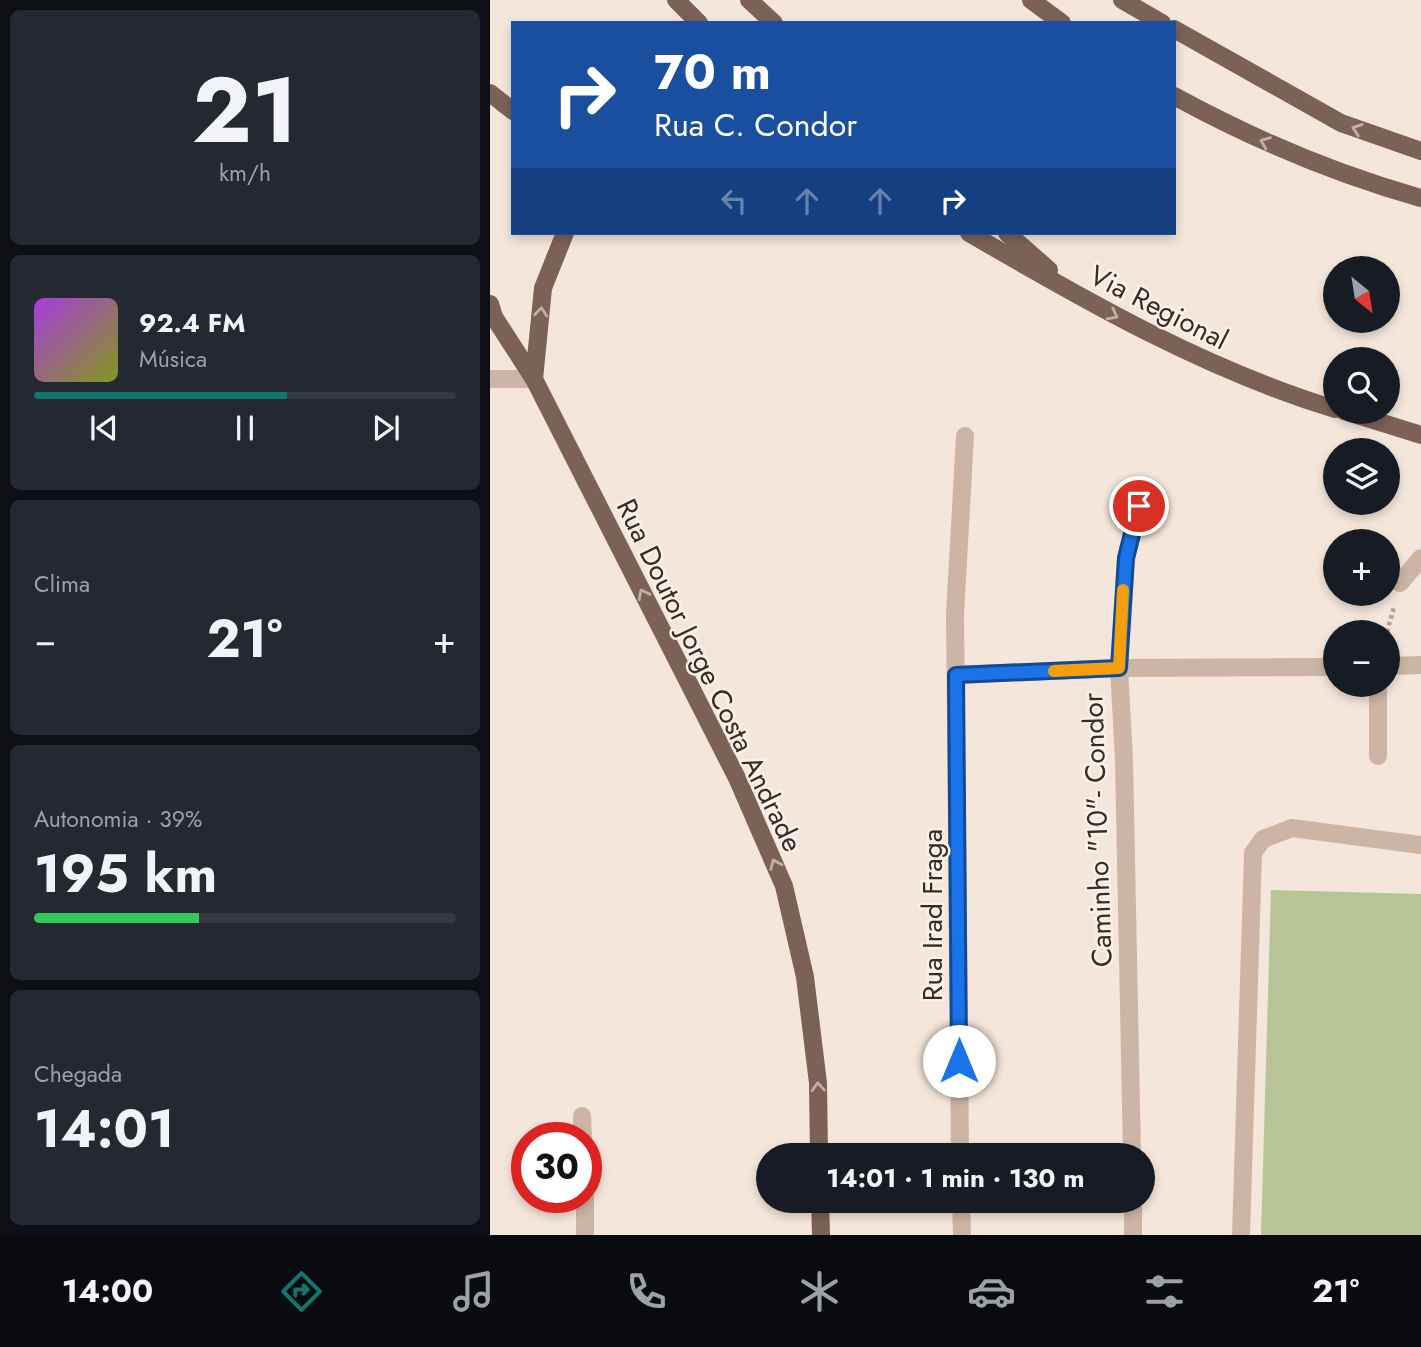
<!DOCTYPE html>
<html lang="pt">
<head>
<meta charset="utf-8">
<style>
  :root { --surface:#171b24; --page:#242831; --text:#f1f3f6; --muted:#9ea1a6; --line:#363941; --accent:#0f766e }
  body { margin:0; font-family:Jost,sans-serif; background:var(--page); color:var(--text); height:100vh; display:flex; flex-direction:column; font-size:26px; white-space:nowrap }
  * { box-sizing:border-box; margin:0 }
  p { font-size:23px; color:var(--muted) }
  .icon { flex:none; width:38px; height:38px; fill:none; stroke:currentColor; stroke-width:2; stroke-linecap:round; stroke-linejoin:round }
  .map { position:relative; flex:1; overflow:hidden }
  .details { display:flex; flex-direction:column; gap:10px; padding:10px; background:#0d0f14; width:490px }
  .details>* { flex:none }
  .guide { position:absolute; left:21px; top:21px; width:665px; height:214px; border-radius:0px; box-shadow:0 4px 10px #0003; background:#1a4fa0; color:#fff; overflow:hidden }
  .needle { width:46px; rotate:150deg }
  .tools { position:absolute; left:833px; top:256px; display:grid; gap:14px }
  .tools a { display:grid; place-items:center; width:77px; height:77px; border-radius:50%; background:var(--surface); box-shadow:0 4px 10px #0003; font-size:35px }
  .speed { position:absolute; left:21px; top:1122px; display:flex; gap:14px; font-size:35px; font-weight:700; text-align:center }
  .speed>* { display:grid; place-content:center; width:91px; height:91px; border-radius:50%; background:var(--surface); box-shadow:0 4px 10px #0003; line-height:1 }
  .speed .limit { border:10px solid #d22; background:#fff; color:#111 }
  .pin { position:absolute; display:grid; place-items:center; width:60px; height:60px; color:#fff; margin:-30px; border:4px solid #fff; border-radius:50%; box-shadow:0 2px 7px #0007 }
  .me { position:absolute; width:77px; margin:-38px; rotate:0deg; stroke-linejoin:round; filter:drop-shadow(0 0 5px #0008) }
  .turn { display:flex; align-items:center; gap:24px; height:147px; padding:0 28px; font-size:32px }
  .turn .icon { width:91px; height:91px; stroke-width:2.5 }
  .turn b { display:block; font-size:49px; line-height:60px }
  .lanes { display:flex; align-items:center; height:66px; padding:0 28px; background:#0003; justify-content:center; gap:35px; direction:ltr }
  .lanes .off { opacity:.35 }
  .big { font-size:52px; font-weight:700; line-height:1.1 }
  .details .card { flex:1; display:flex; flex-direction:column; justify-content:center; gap:10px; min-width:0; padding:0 24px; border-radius:10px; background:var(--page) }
  .details .dial { align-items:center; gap:0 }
  .dial b { font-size:91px; line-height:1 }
  .song { display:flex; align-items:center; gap:21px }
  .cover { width:84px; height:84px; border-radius:10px; background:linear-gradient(135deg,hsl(280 70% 55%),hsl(70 70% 35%)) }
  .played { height:7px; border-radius:4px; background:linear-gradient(90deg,var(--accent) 60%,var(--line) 60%) }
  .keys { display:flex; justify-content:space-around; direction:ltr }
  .heat { display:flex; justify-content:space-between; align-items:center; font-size:38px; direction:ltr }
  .charge { height:10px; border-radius:5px; background:linear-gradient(90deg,#34c759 39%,var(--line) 0) }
  .trip { position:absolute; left:266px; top:1143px; width:399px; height:70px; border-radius:35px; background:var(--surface); box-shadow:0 4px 10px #0003; font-weight:700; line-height:70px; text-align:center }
  .dock { display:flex; height:112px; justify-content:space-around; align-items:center; background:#090b0e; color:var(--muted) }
  .dock .icon { width:49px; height:49px }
  .dock .active { color:var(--accent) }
  .dock b { font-size:32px; color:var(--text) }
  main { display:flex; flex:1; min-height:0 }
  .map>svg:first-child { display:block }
</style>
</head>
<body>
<main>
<section class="details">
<div class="card dial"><b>21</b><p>km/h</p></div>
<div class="card">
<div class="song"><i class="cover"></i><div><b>92.4 FM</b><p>Música</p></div></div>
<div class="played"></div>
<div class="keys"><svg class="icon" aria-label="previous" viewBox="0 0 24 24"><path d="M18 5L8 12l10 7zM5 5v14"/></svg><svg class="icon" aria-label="pause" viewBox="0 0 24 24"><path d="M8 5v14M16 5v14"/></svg><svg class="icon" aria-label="next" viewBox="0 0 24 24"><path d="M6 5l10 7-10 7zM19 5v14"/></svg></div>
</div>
<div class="card"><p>Clima</p>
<div class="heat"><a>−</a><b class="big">21°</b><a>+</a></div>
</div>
<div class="card"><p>Autonomia · 39%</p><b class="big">195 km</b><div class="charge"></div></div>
<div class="card"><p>Chegada</p><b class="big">14:01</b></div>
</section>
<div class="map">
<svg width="931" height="1235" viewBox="0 0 931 1235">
  <rect width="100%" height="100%" fill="#f4e6da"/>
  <!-- green -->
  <polygon fill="#b8c498" points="781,890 931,894 931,1235 771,1235"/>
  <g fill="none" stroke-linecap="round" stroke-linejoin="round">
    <!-- path -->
    <polyline stroke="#b99f8f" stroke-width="4.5" stroke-dasharray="3.5 3.5" stroke-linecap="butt" points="897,632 904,607"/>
    <!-- minor -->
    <g stroke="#cdb5a5" stroke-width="18">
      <polyline points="0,379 44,379"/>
      <polyline points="910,583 931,558"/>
      <polyline points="898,666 931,665"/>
      <polyline points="466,675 629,668 845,667"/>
      <polyline points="888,684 888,756"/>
      <polyline points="92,1116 93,1138"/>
      <polyline points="470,1155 465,614 475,436"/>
      <polyline points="642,1155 634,760 629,668 636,558 649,506"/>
      <polyline points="95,1197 95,1235"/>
      <polyline points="471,1200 472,1235"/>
      <polyline points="643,1200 643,1235"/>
      <polyline points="751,1235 763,853 773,839 802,828 931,845"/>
    </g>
    <!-- major -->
    <g stroke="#7c6156" stroke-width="18">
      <polyline points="186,0 209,23"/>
      <polyline points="259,0 284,23"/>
      <polyline points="541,0 572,23"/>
      <polyline points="632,0 672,23"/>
      <polyline points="684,29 851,123 931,151"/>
      <polyline points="0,93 23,111"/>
      <path d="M684 96C763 139 845 174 931 198"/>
      <path d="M479 233C596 301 714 369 845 409"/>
      <polyline points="517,233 559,270"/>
      <polyline points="0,304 4,317 44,379 247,778 294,886 315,977 328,1083 329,1155"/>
      <polyline points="44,379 53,288 75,233"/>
      <polyline points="854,411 931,435"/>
      <polyline points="330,1200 331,1235"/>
    </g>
  </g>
  <!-- one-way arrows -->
  <defs><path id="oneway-chevron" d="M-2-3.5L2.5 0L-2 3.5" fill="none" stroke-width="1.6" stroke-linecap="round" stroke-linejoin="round" transform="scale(1.75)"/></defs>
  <g stroke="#c2b0a6">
    <use href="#oneway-chevron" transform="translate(867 129) rotate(-161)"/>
    <use href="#oneway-chevron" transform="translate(775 142) rotate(-158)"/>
    <use href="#oneway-chevron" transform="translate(51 312) rotate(-84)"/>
    <use href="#oneway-chevron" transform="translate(623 315) rotate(28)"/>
    <use href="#oneway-chevron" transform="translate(153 594) rotate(-117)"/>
    <use href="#oneway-chevron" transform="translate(285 864) rotate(-113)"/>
    <use href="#oneway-chevron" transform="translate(328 1087) rotate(-93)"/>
  </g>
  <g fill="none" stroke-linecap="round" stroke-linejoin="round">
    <defs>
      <polyline id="route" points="469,1061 466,675 629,668 636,558 649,506"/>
    </defs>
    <!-- route casing -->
    <use href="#route" stroke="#114b97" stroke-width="18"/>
    <!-- route -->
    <use href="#route" stroke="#1a73e8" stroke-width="12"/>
    <!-- slow -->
    <polyline stroke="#f59e0b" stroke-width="12" points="564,671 629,668 633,590"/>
  </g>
  <g text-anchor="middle" stroke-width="5" stroke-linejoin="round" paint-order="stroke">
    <!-- street labels -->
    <g font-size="28" fill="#382b27" stroke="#fbf1e7">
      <text transform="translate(669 307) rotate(27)" y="10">Via Regional</text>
      <text transform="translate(220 675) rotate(64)" y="10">Rua Doutor Jorge Costa Andrade</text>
      <text transform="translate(607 830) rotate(-92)" y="10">Caminho "10"- Condor</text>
      <text transform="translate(442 915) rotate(-90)" y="10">Rua Irad Fraga</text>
    </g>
  </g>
</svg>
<div class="tools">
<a><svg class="needle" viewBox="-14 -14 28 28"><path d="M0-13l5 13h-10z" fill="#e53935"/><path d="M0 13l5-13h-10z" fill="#9ea1a6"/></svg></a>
<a><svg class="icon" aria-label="search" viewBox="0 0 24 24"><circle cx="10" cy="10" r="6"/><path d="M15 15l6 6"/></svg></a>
<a><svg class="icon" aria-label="layers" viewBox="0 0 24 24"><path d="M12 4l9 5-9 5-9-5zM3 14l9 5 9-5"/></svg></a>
<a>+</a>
<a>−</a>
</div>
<div class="speed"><div class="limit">30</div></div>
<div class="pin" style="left:649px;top:506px;background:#d93025"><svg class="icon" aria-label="arrive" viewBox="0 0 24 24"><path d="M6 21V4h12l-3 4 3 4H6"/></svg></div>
<svg class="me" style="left:469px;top:1061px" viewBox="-20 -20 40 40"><circle r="19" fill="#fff"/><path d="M0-13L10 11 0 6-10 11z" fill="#1a73e8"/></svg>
<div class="trip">14:01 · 1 min · 130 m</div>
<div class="guide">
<div class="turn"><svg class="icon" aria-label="right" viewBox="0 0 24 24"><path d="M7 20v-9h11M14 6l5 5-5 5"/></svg><div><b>70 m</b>Rua C. Condor</div></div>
<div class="lanes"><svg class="icon off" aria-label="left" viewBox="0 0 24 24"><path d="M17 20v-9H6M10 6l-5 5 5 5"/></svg><svg class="icon off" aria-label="ahead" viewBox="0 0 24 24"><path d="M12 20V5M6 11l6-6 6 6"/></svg><svg class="icon off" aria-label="ahead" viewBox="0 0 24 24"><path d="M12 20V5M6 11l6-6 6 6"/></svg><svg class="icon" aria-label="right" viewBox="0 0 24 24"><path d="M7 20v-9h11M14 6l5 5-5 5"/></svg></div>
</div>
</div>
</main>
<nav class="dock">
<b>14:00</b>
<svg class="icon active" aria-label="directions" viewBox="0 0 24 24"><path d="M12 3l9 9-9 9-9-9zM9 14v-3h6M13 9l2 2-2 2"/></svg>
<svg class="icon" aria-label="music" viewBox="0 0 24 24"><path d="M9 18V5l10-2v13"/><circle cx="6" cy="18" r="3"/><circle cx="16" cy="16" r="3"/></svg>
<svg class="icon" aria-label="phone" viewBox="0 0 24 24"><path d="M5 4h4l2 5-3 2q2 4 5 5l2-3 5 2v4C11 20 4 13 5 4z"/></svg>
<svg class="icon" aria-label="climate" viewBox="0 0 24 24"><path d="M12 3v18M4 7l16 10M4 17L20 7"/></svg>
<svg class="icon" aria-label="car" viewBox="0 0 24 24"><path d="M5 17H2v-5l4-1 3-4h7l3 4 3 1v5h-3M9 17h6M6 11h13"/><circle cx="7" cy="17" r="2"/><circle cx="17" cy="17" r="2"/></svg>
<svg class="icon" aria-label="filters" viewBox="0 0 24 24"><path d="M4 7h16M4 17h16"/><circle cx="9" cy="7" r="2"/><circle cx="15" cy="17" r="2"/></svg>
<b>21°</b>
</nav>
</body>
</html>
